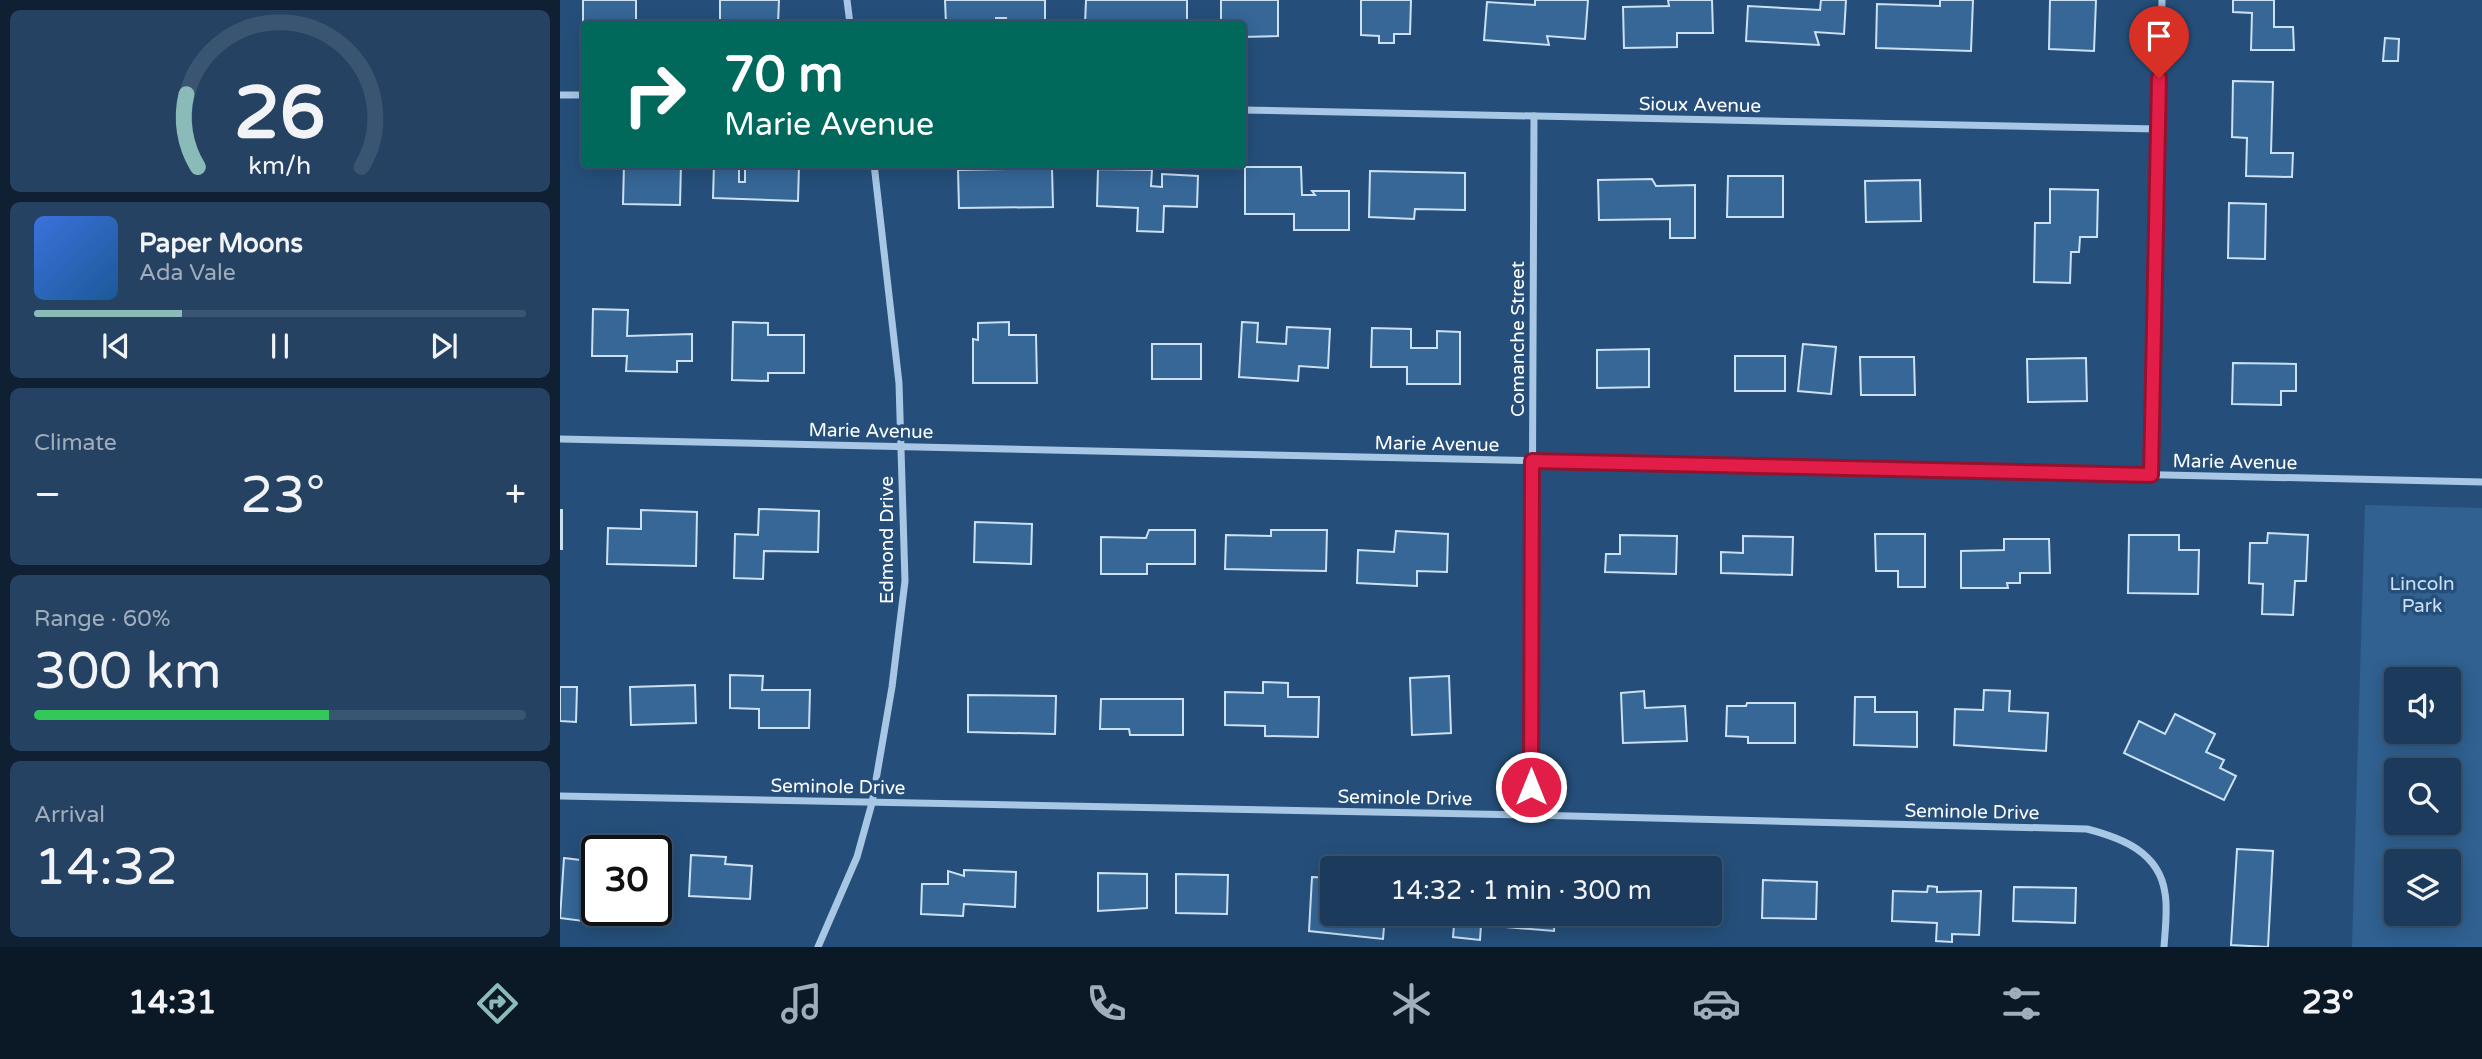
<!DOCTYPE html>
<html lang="en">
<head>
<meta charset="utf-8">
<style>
  :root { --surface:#1c3b5c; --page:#254262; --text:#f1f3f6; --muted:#a0adbb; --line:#3a5572; --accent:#8bbbb9 }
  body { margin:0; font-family:"Varela Round",sans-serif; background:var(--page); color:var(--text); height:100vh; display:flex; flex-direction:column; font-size:26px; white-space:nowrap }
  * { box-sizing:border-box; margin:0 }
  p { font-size:23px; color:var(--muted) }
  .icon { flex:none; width:38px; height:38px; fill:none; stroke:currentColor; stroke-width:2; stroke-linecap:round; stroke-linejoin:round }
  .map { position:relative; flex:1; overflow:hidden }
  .drawer { display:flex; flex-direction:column; gap:10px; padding:10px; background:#0f2033; width:560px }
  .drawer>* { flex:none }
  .guide { position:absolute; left:21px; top:21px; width:665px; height:147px; border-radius:7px; box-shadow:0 4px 18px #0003,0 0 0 2px var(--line); background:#00695c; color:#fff; overflow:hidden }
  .fabs { position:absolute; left:1824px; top:667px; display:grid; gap:14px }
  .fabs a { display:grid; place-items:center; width:77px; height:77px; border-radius:7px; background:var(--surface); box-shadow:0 4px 18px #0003,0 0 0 2px var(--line); font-size:35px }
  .speed { position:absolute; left:21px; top:835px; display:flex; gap:14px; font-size:35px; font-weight:700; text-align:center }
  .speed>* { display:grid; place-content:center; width:91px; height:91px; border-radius:50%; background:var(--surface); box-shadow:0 4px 18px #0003,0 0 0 2px var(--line); line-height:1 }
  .speed .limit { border:4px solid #111; border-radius:10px; background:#fff; color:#111 }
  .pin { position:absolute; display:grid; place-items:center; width:60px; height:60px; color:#fff; margin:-72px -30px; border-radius:50% 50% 50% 0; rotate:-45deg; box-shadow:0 0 7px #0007 }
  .pin .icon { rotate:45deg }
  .me { position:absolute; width:77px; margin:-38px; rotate:0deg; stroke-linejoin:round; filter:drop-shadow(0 0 5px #0008) }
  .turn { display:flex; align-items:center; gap:24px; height:147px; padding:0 28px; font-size:32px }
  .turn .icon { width:91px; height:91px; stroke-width:2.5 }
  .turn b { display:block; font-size:49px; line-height:60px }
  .big { font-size:52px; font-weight:600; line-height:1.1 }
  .drawer .widget { flex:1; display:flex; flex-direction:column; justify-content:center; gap:10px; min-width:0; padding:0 24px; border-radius:10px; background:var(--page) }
  .drawer .dial { align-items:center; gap:0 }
  .dial svg { height:182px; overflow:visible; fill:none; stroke:var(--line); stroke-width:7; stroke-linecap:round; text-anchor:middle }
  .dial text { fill:var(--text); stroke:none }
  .song { display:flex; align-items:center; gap:21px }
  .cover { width:84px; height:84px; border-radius:10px; background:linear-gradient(135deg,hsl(220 70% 55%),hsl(210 70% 35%)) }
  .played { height:7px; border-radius:4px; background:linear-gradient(90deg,var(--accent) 30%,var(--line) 30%) }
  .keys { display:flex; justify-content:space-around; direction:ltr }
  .heat { display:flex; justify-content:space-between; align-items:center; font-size:38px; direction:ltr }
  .charge { height:10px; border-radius:5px; background:linear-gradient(90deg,#34c759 60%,var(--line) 0) }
  .trip { position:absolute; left:760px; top:856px; width:402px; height:70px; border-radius:7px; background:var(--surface); box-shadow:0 4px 18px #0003,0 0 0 2px var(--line); font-weight:600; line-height:70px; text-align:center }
  .dock { display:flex; height:112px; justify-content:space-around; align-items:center; background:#0b1825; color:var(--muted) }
  .dock .icon { width:49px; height:49px }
  .dock .selected { color:var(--accent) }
  .dock b { font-size:32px; color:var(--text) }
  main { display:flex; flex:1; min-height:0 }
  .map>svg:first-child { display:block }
</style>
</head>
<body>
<main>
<section class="drawer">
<div class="widget dial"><svg viewBox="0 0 100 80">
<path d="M14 69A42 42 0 1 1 86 69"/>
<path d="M14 69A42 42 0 0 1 9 37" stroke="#8bbbb9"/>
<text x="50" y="56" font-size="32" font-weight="700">26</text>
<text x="50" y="72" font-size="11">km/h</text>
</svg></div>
<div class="widget">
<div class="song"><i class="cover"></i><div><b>Paper Moons</b><p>Ada Vale</p></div></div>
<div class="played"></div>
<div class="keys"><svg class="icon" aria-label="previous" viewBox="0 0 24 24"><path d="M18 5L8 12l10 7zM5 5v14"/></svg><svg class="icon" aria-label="pause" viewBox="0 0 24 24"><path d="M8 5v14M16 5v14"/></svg><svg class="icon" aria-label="next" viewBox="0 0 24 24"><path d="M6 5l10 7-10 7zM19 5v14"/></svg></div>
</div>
<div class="widget"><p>Climate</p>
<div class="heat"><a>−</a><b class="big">23°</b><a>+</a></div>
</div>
<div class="widget"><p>Range · 60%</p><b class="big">300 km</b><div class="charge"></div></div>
<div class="widget"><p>Arrival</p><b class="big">14:32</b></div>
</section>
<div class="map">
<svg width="1922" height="947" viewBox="0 0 1922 947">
  <rect width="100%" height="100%" fill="#254f7a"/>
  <!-- green -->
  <path fill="#306191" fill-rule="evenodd" d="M1805 505 1922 508V947H1792ZM1836 679H1888V732H1836ZM1836 770H1888V822H1836ZM1836 861H1888V914H1836Z"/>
  <!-- building -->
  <g fill="#366797" stroke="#cbe0f3" stroke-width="2">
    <polygon points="23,0 76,0 76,24 23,23"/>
    <polygon points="160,0 219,0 218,24 160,24"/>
    <polygon points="385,0 485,0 485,24 445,24 446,18 436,18 436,24 386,24"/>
    <polygon points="526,0 627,0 627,24 525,24"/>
    <polygon points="661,0 718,0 718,36 682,37 682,24 661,24"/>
    <polygon points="801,0 851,0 850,34 834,34 834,43 819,43 819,36 801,35"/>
    <polygon points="975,0 1028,0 1025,39 987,36 989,45 924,40 927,2 975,5"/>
    <polygon points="1108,0 1152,0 1153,33 1117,33 1117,47 1064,48 1063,7 1109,6"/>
    <polygon points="1261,0 1286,0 1284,34 1255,32 1259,45 1186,41 1188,6 1260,10"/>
    <polygon points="1380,0 1413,0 1411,51 1316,48 1317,4 1380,6"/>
    <polygon points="1490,0 1536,0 1534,51 1489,49"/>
    <polygon points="1673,0 1714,0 1714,27 1733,27 1734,50 1691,50 1692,13 1673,12"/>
    <polygon points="1825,38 1839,39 1838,61 1823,61"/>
    <polygon points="1673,81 1713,82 1711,153 1733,153 1732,177 1686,176 1687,138 1672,137"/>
    <polygon points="64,164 121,164 120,205 63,204"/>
    <polygon points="154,164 179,164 179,182 185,182 185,164 239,165 238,201 153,198"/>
    <polygon points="685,167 741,167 742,195 755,195 752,191 789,191 789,230 734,230 734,214 685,214"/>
    <polygon points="492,168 493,207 399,208 398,170"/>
    <polygon points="538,169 592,170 591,186 602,187 602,174 638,176 637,207 604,206 603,232 577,231 578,208 537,206"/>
    <polygon points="810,171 905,173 905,210 855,209 854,219 809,217"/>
    <polygon points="1168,176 1223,176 1223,217 1167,217"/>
    <polygon points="1092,179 1096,186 1135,185 1135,238 1110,238 1110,219 1039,220 1038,180"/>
    <polygon points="1360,180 1361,221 1306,222 1305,181"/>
    <polygon points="1490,189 1538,190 1537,237 1520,237 1519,252 1511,252 1510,283 1474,282 1475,223 1490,223"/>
    <polygon points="1669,203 1706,204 1705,259 1668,258"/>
    <polygon points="33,309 68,310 67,336 132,334 132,361 117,361 117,372 66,371 67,356 32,356"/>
    <polygon points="173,322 208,323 208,335 244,335 244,373 208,373 208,381 172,380"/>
    <polygon points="449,322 449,335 476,335 477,383 413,383 413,339 418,340 418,323"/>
    <polygon points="682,322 698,323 697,342 726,344 727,327 770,329 768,368 739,366 738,381 679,377"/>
    <polygon points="812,328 851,329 851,348 877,348 877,331 900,332 900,384 847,384 847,367 811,367"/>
    <rect x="592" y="344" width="49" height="35"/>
    <polygon points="1243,344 1276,347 1271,394 1238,391"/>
    <polygon points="1089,349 1089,387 1037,388 1037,350"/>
    <rect x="1175" y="356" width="50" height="35"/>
    <polygon points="1300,357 1354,357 1355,395 1301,395"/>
    <polygon points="1526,358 1527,401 1468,402 1467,359"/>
    <polygon points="1673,363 1736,364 1736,391 1721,391 1721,405 1672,404"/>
    <polygon points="199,509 259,511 258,552 204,551 203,579 174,578 175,534 198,535"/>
    <rect x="0" y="510" width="2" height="39"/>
    <polygon points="81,510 137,512 136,566 47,564 48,528 81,529"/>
    <polygon points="415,522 472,524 471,564 414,562"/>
    <polygon points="589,530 635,530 635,564 587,564 587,574 541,574 541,537 586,538"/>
    <polygon points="711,530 767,530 766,571 665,569 666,535 711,536"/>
    <polygon points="836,531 888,534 887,572 857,571 857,586 797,583 798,550 834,552"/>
    <polygon points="1708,533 1748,535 1746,581 1735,581 1733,615 1702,614 1703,584 1689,583 1690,543 1707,543"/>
    <polygon points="1315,534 1365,534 1365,587 1338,587 1338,571 1316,571"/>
    <polygon points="1060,535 1117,536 1116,574 1045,572 1046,554 1060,554"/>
    <polygon points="1569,535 1619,535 1619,550 1639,550 1638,594 1568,593"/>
    <polygon points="1183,536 1233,537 1232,575 1161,573 1161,552 1183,553"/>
    <polygon points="1444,539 1489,539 1490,573 1460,573 1460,583 1447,583 1448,588 1401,588 1401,551 1444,550"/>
    <polygon points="170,675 203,676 202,690 250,690 249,728 199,728 199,709 170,708"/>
    <polygon points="889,676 891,733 852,735 850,678"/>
    <polygon points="703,682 728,683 728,697 759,697 758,737 705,736 705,726 665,725 665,692 703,693"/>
    <polygon points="135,685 136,723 71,725 70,687"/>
    <polygon points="0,687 17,687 16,722 0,721"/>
    <polygon points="1424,690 1450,691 1449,711 1488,713 1486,751 1394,745 1395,709 1423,710"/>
    <polygon points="1084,691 1085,708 1125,706 1127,741 1063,743 1061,693"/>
    <polygon points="408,695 496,696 495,734 408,732"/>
    <polygon points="1295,697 1315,697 1315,712 1357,712 1357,747 1294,745"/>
    <polygon points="541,699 623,699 623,735 570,735 569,729 540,729"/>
    <polygon points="1187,703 1235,703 1235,743 1188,743 1188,737 1166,736 1167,706 1186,706"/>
    <polygon points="1615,714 1655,734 1646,752 1664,760 1660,768 1676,776 1664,800 1564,753 1579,721 1605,734"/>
    <polygon points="1677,849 1713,851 1708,947 1671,945"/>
    <polygon points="131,855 166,857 165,864 192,866 190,899 129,896"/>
    <polygon points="4,858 37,862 37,903 26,902 23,921 0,918"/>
    <polygon points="404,870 456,872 455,907 404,904 403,916 361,914 362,884 388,884 388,871 404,876"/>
    <polygon points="538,873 587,874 587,908 538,911"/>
    <polygon points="616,874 668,875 667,914 616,913"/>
    <polygon points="752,877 772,878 772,914 825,914 823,939 749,931"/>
    <polygon points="1203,880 1257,882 1256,919 1202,918"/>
    <polygon points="1368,886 1377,887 1377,892 1421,891 1419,935 1392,934 1392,942 1376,941 1377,923 1332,921 1333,891 1367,892"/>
    <polygon points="1454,887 1516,888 1515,923 1453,921"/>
    <polygon points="895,914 995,914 994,931 921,925 920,940 893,937"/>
  </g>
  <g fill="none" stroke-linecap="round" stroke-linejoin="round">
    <!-- street -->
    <g stroke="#a8c7e4" stroke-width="7">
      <polyline points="287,0 290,24"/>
      <polyline points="0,95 24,95"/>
      <polyline points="682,110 1597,129"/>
      <polyline points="0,439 1922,482"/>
      <polyline points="1591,475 1602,0"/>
      <path d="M0 796 971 815 1527 829C1562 838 1599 852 1605 893 1608 910 1605 930 1604 947"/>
      <polyline points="971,815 974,116"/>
      <polyline points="258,947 297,857 312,803 332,687 345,581 339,383 314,164"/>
    </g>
  </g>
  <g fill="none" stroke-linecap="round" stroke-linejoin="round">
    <defs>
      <polyline id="route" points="971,787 972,461 1591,475 1599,78"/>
    </defs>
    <!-- route casing -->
    <use href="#route" stroke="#92132f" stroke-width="18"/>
    <!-- route -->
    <use href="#route" stroke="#e11d48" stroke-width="12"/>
  </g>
  <g text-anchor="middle" stroke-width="7" stroke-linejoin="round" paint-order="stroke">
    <!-- street labels -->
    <g font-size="19" fill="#fff" stroke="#254f7a">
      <text transform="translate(1140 104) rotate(1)" y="7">Sioux Avenue</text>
      <text transform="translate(957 339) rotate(-90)" y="7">Comanche Street</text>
      <text transform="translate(311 430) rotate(1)" y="7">Marie Avenue</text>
      <text transform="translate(877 443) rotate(1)" y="7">Marie Avenue</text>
      <text transform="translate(1675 461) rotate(1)" y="7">Marie Avenue</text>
      <text transform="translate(326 540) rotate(-90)" y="7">Edmond Drive</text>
      <text transform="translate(278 786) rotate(1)" y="7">Seminole Drive</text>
      <text transform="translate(845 797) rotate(1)" y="7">Seminole Drive</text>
      <text transform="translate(1412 811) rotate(1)" y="7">Seminole Drive</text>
    </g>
    <!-- park labels -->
    <g font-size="19" fill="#cbe0f3" stroke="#254f7a">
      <text x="1862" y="590">Lincoln<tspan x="1862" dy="22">Park</tspan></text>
    </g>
  </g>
</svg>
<div class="fabs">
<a><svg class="icon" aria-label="sound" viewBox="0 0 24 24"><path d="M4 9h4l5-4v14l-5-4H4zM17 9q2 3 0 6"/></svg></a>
<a><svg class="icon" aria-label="search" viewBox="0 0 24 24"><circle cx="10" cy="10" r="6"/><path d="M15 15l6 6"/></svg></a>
<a><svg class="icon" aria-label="layers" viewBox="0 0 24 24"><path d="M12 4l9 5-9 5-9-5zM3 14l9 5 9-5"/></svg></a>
</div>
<div class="speed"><div class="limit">30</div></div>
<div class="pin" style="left:1599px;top:78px;background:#d93025"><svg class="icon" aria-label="arrive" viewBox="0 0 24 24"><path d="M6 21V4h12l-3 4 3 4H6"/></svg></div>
<svg class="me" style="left:971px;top:787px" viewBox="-20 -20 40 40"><circle r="17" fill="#e11d48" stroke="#fff" stroke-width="3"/><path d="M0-11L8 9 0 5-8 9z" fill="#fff"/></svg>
<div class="trip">14:32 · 1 min · 300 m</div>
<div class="guide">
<div class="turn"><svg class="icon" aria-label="right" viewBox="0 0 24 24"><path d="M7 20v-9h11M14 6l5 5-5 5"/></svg><div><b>70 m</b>Marie Avenue</div></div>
</div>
</div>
</main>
<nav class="dock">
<b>14:31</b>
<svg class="icon selected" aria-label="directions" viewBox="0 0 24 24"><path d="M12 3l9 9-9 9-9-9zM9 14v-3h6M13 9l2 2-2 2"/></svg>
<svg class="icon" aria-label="music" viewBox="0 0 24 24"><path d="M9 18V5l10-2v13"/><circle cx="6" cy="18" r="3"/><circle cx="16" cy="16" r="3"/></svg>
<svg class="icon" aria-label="phone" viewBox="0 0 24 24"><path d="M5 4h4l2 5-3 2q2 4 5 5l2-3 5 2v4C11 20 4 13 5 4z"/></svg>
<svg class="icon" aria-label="climate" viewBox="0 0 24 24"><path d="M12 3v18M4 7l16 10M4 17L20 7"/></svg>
<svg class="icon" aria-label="car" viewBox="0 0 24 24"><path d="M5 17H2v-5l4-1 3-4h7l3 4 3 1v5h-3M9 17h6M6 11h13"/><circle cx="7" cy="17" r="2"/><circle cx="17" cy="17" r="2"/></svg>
<svg class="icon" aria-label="filters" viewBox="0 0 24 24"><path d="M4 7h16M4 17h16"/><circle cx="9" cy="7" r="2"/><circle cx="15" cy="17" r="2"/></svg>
<b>23°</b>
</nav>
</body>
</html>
